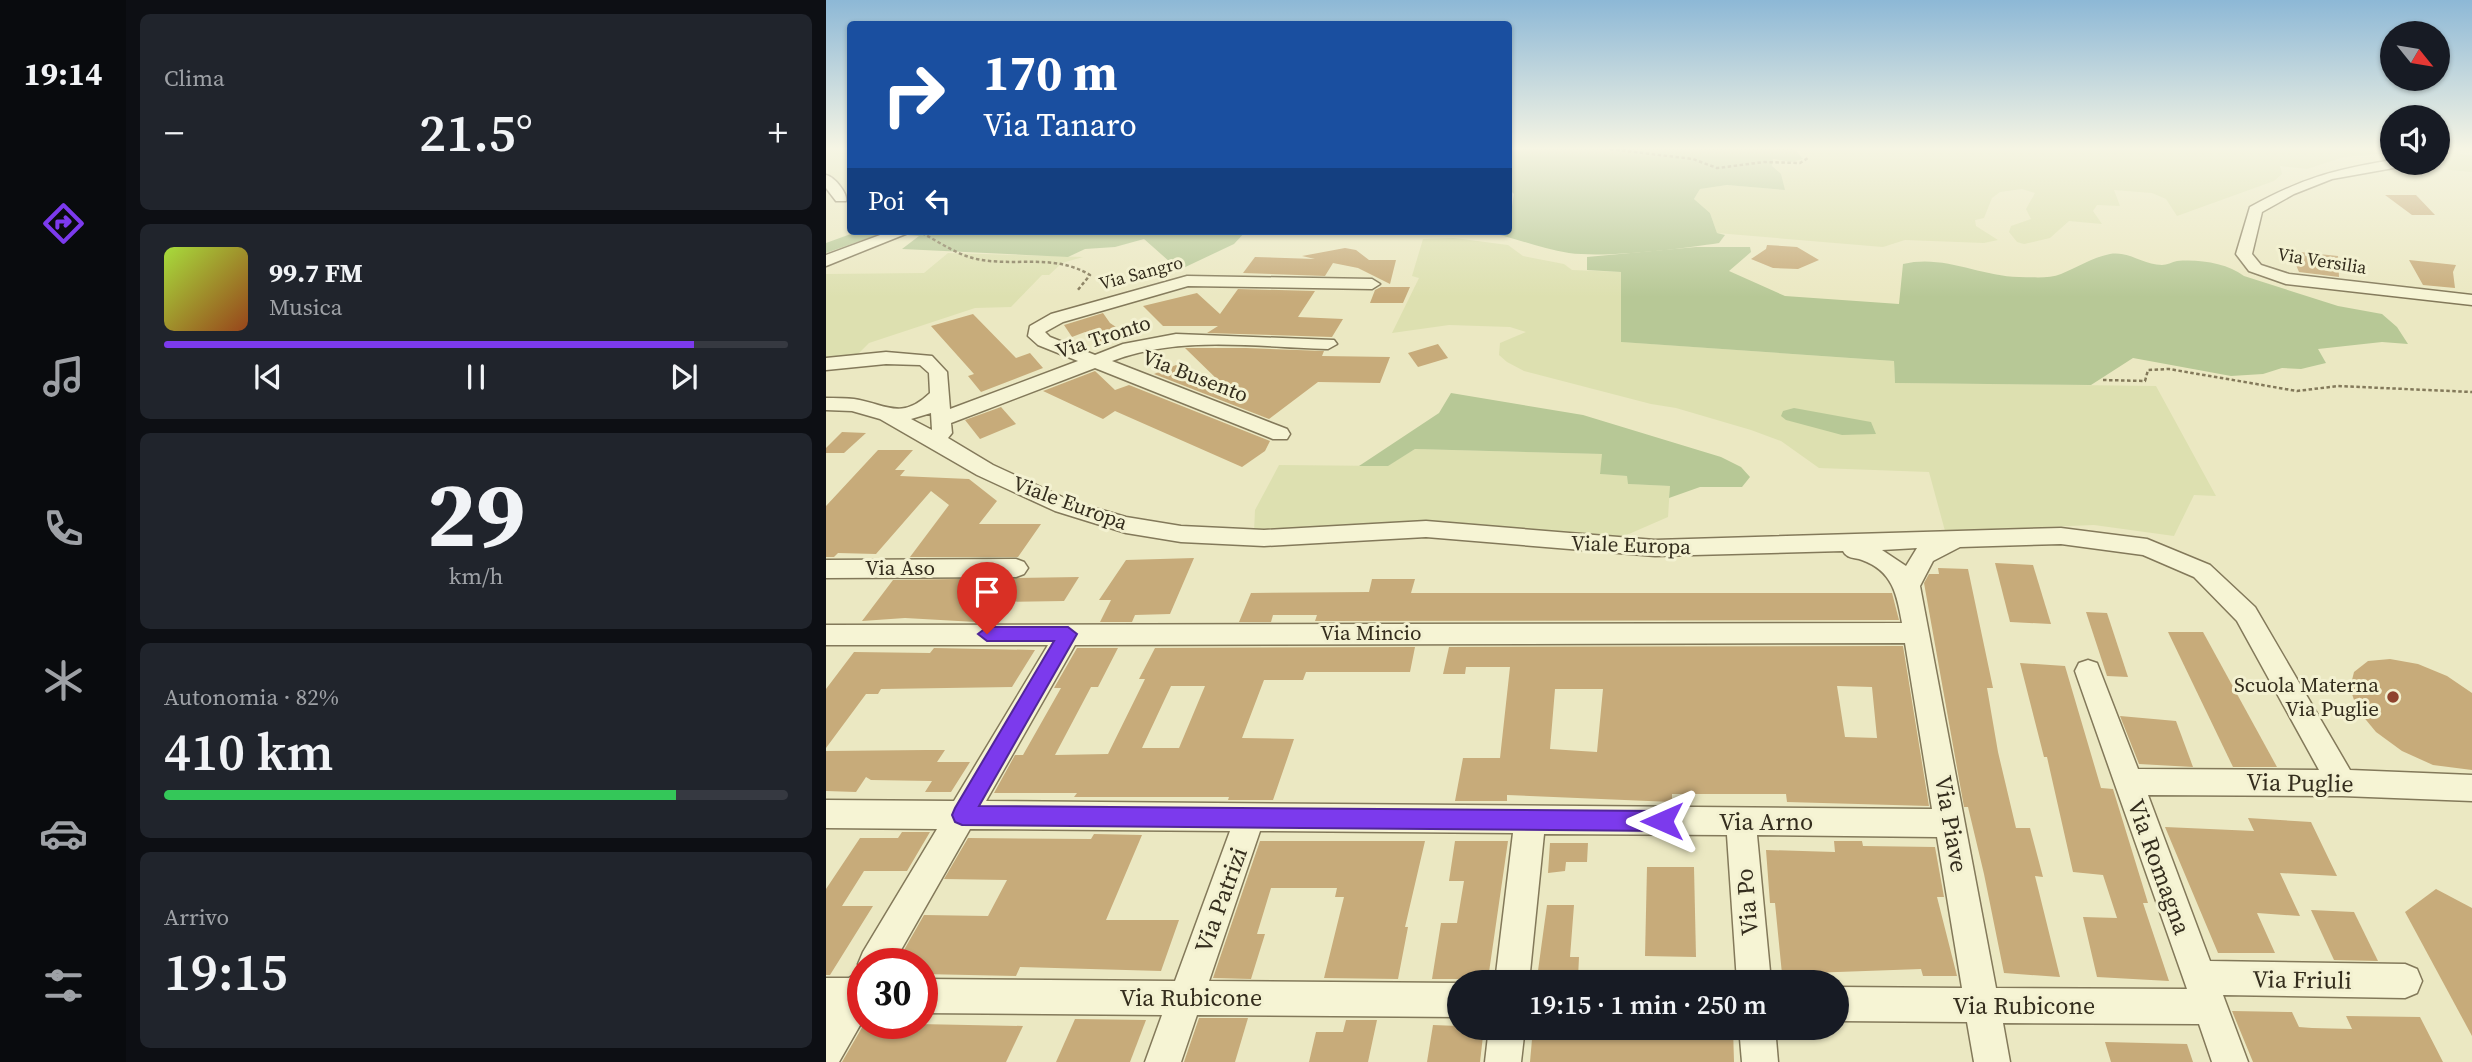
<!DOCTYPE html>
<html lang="it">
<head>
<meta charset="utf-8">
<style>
  :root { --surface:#171b24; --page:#20242c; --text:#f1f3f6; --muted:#9ea1a6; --line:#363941; --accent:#7c3aed }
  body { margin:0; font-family:"Source Serif 4",serif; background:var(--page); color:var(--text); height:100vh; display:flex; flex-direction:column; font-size:26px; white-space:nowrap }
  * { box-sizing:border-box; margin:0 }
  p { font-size:23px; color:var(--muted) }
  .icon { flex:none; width:38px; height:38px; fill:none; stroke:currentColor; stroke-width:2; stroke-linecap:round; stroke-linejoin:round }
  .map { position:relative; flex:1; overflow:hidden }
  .details { display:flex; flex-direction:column; gap:14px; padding:14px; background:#0d0f14; width:700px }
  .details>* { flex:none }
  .top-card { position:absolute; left:21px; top:21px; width:665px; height:214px; border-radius:7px; box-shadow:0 2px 5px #0004; background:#1a4fa0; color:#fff; overflow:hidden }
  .needle { width:46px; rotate:120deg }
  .controls { position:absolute; left:1554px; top:21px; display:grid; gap:14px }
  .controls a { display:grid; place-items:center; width:70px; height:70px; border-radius:50%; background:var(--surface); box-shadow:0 2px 5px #0004; font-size:35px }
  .speed { position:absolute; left:21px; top:948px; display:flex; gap:14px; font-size:35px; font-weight:700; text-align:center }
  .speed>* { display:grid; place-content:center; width:91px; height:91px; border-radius:50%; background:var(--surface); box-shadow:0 2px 5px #0004; line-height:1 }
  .speed .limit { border:10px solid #d22; background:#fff; color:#111 }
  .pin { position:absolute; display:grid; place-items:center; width:60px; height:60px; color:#fff; margin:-72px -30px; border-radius:50% 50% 50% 0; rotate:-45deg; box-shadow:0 0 7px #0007 }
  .pin .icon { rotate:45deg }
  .me { position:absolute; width:77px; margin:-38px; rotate:270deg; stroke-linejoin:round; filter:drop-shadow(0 0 5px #0008) }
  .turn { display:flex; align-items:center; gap:24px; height:147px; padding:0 21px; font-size:32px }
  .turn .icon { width:91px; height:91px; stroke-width:2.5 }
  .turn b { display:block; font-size:49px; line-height:60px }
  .then { display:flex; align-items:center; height:66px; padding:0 21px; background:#0003; gap:14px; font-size:26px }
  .big { font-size:52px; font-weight:600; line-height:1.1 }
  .details .widget { flex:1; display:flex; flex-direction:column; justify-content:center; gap:10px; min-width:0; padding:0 24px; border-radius:10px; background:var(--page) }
  .details .dial { align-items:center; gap:0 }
  .dial b { font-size:91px; line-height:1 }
  .song { display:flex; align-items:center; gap:21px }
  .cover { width:84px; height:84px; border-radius:10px; background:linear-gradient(135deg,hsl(80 70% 55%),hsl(20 70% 35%)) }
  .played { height:7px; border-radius:4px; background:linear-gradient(90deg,var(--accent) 85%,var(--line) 85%) }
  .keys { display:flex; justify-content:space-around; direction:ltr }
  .heat { display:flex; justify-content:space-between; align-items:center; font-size:38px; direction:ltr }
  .charge { height:10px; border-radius:5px; background:linear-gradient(90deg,#34c759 82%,var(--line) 0) }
  .trip { position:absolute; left:621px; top:970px; width:402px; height:70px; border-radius:35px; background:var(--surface); box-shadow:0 2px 5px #0004; font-weight:600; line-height:70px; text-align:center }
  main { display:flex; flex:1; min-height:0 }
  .tab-bar { display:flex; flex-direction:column; width:126px; justify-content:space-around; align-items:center; background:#090b0e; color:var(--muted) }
  .tab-bar .icon { width:49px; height:49px }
  .tab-bar .selected { color:var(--accent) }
  .tab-bar b { font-size:32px; color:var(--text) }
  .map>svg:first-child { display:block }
</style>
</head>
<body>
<main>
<nav class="tab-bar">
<b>19:14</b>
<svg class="icon selected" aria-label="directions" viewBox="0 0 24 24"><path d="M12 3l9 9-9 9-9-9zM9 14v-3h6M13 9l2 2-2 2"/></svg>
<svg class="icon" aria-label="music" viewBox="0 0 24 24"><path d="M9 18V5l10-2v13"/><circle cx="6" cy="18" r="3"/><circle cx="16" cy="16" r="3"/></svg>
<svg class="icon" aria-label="phone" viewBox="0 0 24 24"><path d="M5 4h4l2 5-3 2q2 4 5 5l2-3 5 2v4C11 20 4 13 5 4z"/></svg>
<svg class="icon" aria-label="climate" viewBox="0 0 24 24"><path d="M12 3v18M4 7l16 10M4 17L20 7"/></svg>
<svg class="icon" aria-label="car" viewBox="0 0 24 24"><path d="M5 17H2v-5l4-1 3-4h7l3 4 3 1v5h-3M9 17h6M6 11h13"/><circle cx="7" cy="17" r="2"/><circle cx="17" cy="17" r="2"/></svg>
<svg class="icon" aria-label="filters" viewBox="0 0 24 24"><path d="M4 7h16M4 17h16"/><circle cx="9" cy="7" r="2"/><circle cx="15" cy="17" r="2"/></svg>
</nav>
<section class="details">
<div class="widget"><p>Clima</p>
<div class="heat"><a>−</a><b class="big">21.5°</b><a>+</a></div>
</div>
<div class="widget">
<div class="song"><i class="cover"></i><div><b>99.7 FM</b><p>Musica</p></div></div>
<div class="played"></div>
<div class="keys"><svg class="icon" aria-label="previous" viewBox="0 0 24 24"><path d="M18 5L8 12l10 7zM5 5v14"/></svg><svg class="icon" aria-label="pause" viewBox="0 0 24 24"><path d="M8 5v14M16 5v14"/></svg><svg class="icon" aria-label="next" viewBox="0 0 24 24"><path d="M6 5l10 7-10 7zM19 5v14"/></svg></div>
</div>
<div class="widget dial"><b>29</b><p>km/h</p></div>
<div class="widget"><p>Autonomia · 82%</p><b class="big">410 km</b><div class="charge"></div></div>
<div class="widget"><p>Arrivo</p><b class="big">19:15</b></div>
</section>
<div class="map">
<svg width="1646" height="1062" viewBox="0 0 1646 1062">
  <rect width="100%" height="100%" fill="#ebe8c2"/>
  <!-- farmland -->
  <g fill="#dde0b0">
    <polygon points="0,149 24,149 24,195 15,196 3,178"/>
    <polygon points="969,149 1566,149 1566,153 1518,157 1481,169 1454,166 1456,174 1448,181 1351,216 1340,199 1326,193 1288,190 1294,206 1271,205 1267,211 1276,224 1243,221 1224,238 1198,244 1191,242 1183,232 1185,226 1205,219 1200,209 1209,193 1196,189 1174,192 1166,198 1158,218 1149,220 1150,226 1172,240 1158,243 1079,240 1057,247 891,233 884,213 868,199 874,189 901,185 959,190 945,166 947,159 965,162 975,152"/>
    <polygon points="1612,149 1639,149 1629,153 1646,156 1646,172 1624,170 1612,162"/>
    <polygon points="628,238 682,245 697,256 738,264 746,270 795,272 796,342 1068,361 1069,383 1330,386 1390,496 1368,495 1348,536 1268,525 1119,531 1103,472 993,468 955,441 925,430 850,408 825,404 698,371 681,362 673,355 674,343 700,332 684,327 623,325 566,333 593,278 586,276 597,239"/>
    <polygon points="122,253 257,257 236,263 223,275 216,275 185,307 149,308 43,343 28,358 0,362 0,274 98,273"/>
    <polygon points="589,449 777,454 774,474 802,476 802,484 844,486 842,517 796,537 428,532 429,510 453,465 561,466"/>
  </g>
  <!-- green -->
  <g fill="#b7c896">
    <path d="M683 149H969L977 159 965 162 947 159 946 166 955 174 959 190 901 185 874 189 868 199 884 213 891 233 899 235 893 243C855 249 780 258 743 253 711 248 686 236 655 231H682L688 194 683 189Z"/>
    <polygon points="33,231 62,231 0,253 0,243"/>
    <polygon points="92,231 420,231 408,244 353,270 318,239 289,247 259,249 242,257 76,249 93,236 81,235"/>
    <path d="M870 247H924L925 252 903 271 959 296 1073 304 1077 264C1117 254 1153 276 1193 277 1206 277 1223 279 1235 274 1252 267 1265 258 1284 254 1304 251 1317 265 1336 265 1341 265 1346 262 1351 261 1373 259 1401 263 1418 276L1512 306 1556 314 1571 327 1582 344 1556 342 1492 349 1500 363 1475 369 1456 368 1437 374 1405 376 1307 358 1265 385 1069 383 1068 361 795 342V272L761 270V257Z"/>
    <polygon points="625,393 757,415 895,457 915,467 924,477 916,487 874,487 843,498 844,486 802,484 801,476 774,474 776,454 589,449 562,466 533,466 613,413"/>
    <polygon points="968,408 1045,422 1050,434 1016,435 960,420 955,416 957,411"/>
  </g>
  <!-- building -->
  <g fill="#c7ab7a" fill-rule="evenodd">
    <polygon points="1559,195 1590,195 1609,215 1586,215"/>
    <polygon points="941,245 971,247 993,260 972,269 947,268 925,259 940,249"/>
    <polygon points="519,248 530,250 543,260 570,260 564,284 532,268 507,263 499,276 417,273 429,257 489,259 476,256"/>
    <polygon points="1464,251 1512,256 1513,277 1473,272"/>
    <polygon points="1583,260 1630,265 1627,272 1629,288 1597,285"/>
    <polygon points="555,287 584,287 577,303 544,303 549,290"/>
    <polygon points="412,289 489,291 472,317 517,319 506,337 381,333 392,326 337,326 317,306 371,293 394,314"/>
    <polygon points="277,313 284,323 302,335 280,345 259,332 246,337 238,325"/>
    <polygon points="147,314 190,358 204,353 217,368 155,392 142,376 148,374 105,326"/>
    <polygon points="612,344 622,358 592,367 582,353"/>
    <polygon points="359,348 420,348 498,351 496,356 564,357 554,383 492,382 443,419 328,374 350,365 391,390 396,384"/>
    <polygon points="269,371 289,390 303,385 444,441 439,451 416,467 289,411 277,419 217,391"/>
    <polygon points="175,407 190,424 154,439 139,420"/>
    <polygon points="16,432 40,433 18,453 0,453 0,448"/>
    <polygon points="52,450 87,450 69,470 79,470 74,476 143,479 171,501 153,524 215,524 192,557 84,557 123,505 105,491 50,554 12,553 8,557 0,557 0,506"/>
    <polygon points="368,558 344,614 309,615 306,622 274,622 285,600 273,600 300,560"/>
    <polygon points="1169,563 1207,565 1225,624 1184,622"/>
    <polygon points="1112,568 1142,569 1167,688 1161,688 1172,752 1190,828 1204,828 1217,877 1209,876 1234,977 1178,973 1158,874 1142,807 1138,807 1098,583 1103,574 1113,574"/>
    <polygon points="253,577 238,601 163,602 150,622 79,618 36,621 67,580"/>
    <polygon points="546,579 589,579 585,593 1066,593 1073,620 489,621 491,615 447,615 445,622 413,622 425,593 543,592"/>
    <polygon points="1260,612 1281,613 1302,677 1281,676"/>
    <polygon points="1342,632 1377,632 1451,767 1407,767"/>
    <path d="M1077 646 1103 806 961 802 960 794H846V802L681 795V801H629L637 758H674L684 667H640L639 674H617L623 647ZM1011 686 1046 687 1051 738 1019 737ZM729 689H777L771 752 724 749Z"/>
    <path d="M589 647 584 672H480L477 680H438L416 738 468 739 447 800H402L403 797H248L251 793H168L189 755H197L235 688H228L251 648H292L272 687H265L229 755 282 754 319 679H313L329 648ZM345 686H379L353 748H316Z"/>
    <polygon points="108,648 209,650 186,687 55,689 52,694 40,694 0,748 0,689 28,652 104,653"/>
    <polygon points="1564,659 1592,664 1621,676 1646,693 1646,770 1607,765 1576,751 1550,732 1531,709 1524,688 1528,672 1542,661"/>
    <polygon points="1194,663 1239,666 1275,788 1287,789 1322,903 1317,903 1343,981 1271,977 1257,917 1291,918 1277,875 1247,872 1221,757 1218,757"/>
    <polygon points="1294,716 1350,721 1367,767 1313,764"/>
    <polygon points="100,750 119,750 111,762 144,762 125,792 99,792 106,781 45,780 40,777 30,792 0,791 0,751"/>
    <polygon points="1422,818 1485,822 1511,876 1454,873 1474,916 1431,913 1449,953 1392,953 1339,827 1428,831"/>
    <polygon points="76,832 104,832 81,871 38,871 16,906 47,906 4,975 0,975 0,889 34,838 72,838"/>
    <polygon points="268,834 316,835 280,920 353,920 335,971 194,967 190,976 96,974 96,964 70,964 98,915 162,916 181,880 118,879 142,838 265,839"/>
    <polygon points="434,841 599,841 579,927 582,927 572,979 498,978 518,897 509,897 511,888 445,888 431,934 439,934 425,979 387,978"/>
    <polygon points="629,841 682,841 662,979 606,979 615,923 631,923 638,881 623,881"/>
    <polygon points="1008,841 1036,841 1037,846 1109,847 1118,897 1111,897 1131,976 1097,976 1095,969 956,974 949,903 944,903 940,850 1009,852"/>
    <polygon points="724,843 762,843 761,862 740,862 739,871 722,873"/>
    <polygon points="821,867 868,867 870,957 819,956"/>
    <polygon points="1610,889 1646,908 1646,1036 1579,912"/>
    <polygon points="721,905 748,905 744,957 753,957 752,978 711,978"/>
    <polygon points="1485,910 1528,912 1552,961 1508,960"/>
    <polygon points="1406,1011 1466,1012 1473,1027 1486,1028 1526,1029 1520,1016 1594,1017 1617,1062 1427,1062"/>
    <polygon points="373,1018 422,1018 409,1062 358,1062"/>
    <polygon points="249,1019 320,1020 304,1062 230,1062"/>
    <polygon points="520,1020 551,1020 542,1062 483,1062 490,1032 517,1032"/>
    <polygon points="38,1024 92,1024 197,1026 180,1062 16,1062"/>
    <polygon points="607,1025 658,1027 654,1062 601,1062"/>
    <polygon points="785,1027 907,1028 908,1062 704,1062 707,1028"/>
    <polygon points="1279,1042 1361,1044 1367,1062 1285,1062"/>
  </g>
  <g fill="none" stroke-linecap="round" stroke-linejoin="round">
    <defs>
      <g id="minor">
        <path d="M1566 160V163H1580L1573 167 1506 179 1468 194 1436 212 1426 254 1435 265 1463 274 1646 295V305L1460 284 1423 271 1410 254 1424 207C1477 178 1507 170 1566 160Z"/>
        <path d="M0 175C9 177 22 194 20 201H10L0 188Z"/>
        <polygon points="65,231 87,231 0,266 0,255"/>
        <path d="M361 276 546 279 554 284 546 289 362 286 237 322 219 332 224 337 269 355 297 344 350 334 508 340 511 344 502 349C430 347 354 335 286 361L461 429 464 434 461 439H447L269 368 125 423 126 433 122 438 167 465 245 501 300 517 355 526 438 530 600 521 829 540 1235 528 1321 539 1384 565 1429 607 1524 770 1646 775V801L1516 796 1322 795 1384 961 1579 964 1591 969 1596 981 1591 993 1579 998 1397 995 1422 1062H1386L1373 1024 1177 1023 1184 1062H1148L1141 1022 1012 1021V987L1136 988 1111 837 931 835 945 982H911L901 835 718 834 703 982H669L687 833 434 831 383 981 634 983V1017L371 1015 355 1062H319L336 1015 96 1013V979L349 981 404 831 144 829 67 964H37V1020L13 1062H0V978H23L35 970 32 964 37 952 111 829 0 828V800L128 801 222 645H0V625L1076 623C1071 595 1067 571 1036 560 1028 557 1021 559 1017 551L829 556 600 537 438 546 355 542 300 533 229 511 151 475 54 419 26 411 0 410V398C9 398 19 398 28 399 60 404 75 421 104 393L103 373 94 365 60 364 0 370V358L60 352 106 356 121 372 124 409 252 361 212 345 202 336 204 326 225 314ZM105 413 106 430 85 419ZM1235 544 1317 555 1368 577 1411 621 1493 770 1312 769 1271 663 1262 660 1253 663 1249 671 1361 989 1170 988 1094 586 1107 561 1134 547ZM1091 548 1080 566 1056 550ZM1079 643 1106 809 160 801 249 645Z"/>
        <polygon points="190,559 198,562 202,568 198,574 190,577 0,578 0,560"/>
        <polygon points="663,1027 699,1027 695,1062 659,1062"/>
        <polygon points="913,1027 949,1027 952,1062 916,1062"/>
      </g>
    </defs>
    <!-- minor casing -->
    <use href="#minor" stroke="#83795a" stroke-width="3"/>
    <!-- path -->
    <g stroke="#83795a" stroke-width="2.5" stroke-dasharray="3.5 2.5" stroke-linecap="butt">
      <polyline points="784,149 867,159 891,168 938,162 974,163 982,158"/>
      <path d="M96 233C115 243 134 257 156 260 194 266 229 254 264 275L251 291"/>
      <polyline points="1277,380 1319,381 1322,370 1343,369 1471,391 1512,386 1646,392"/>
    </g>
    <!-- minor -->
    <use href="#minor" fill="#f6f4d4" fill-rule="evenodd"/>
  </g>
  <!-- sky -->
  <linearGradient id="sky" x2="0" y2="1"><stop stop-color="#8db8d6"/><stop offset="0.5" stop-color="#f6f5e4"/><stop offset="1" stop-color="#f6f5e4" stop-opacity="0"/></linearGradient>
  <rect width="1646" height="297" fill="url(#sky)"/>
  <!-- route -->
  <polygon fill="#7c3aed" stroke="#51269a" stroke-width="2" points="161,627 242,627 251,634 153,806 836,811 843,814 846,821 843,828 836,831 136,825 129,822 126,815 129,808 228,641 161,641 152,634"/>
  <!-- markers -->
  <circle fill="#8f432e" stroke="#f3f1d1" stroke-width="2.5" cx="1567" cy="697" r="7"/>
  <g text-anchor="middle" stroke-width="6" stroke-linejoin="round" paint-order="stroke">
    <!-- far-street labels -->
    <g font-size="18" fill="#342d1d" stroke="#f3f1d1">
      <text transform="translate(1496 261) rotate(9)" y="6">Via Versilia</text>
      <text transform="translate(315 273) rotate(-15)" y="6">Via Sangro</text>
    </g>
    <!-- street labels -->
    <g font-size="21" fill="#342d1d" stroke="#f3f1d1">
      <text transform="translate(277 337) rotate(-18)" y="7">Via Tronto</text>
      <text transform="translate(369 376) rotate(21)" y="7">Via Busento</text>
      <text transform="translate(244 503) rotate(20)" y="7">Viale Europa</text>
      <text transform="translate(805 545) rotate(2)" y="7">Viale Europa</text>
      <text x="74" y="575">Via Aso</text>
      <text x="545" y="640">Via Mincio</text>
    </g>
    <!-- poi labels -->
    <g font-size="21" fill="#342d1d" stroke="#f3f1d1" text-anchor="end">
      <text x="1553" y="692">Scuola Materna<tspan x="1553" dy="24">Via Puglie</tspan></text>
    </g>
    <!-- near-street labels -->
    <g font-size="24" fill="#342d1d" stroke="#f3f1d1">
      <text transform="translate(1474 783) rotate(1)" y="8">Via Puglie</text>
      <text x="940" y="830">Via Arno</text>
      <text transform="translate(1125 824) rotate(80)" y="8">Via Piave</text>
      <text transform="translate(1333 867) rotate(70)" y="8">Via Romagna</text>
      <text transform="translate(395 900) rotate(-70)" y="8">Via Patrizi</text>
      <text transform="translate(921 902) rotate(-95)" y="8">Via Po</text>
      <text transform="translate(1476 980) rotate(1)" y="8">Via Friuli</text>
      <text x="365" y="1006">Via Rubicone</text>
      <text x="1198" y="1014">Via Rubicone</text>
    </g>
  </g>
</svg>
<div class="controls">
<a><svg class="needle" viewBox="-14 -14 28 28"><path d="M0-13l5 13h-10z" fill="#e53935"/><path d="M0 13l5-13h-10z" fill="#9ea1a6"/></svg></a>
<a><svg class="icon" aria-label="sound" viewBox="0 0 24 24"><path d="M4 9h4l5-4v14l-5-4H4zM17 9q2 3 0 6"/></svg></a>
</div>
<div class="speed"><div class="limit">30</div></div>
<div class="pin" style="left:161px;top:634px;background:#d93025"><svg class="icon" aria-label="arrive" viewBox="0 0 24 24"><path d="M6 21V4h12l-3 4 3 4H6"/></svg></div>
<svg class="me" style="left:836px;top:821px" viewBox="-20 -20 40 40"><path d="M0-17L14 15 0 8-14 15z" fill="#7c3aed" stroke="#fff" stroke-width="4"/></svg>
<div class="trip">19:15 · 1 min · 250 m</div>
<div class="top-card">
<div class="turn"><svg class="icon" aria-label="right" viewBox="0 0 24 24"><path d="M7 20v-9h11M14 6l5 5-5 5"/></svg><div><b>170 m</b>Via Tanaro</div></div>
<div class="then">Poi<svg class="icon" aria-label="left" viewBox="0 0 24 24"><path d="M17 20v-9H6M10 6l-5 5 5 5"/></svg></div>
</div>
</div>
</main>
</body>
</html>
